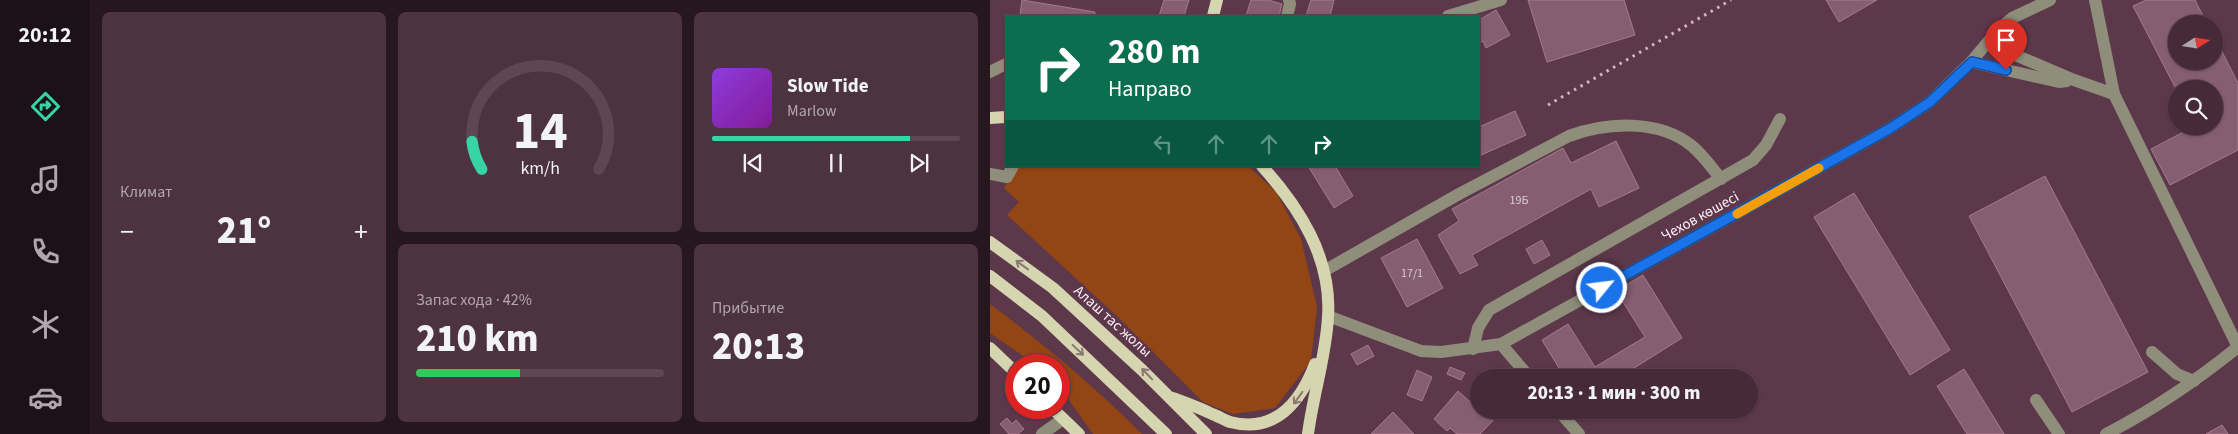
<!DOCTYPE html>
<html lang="ru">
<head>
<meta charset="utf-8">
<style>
  :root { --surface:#462a38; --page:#4d3240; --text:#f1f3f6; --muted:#b0a7ae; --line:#5e4653; --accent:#37d4a6 }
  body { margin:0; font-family:"Source Sans 3",sans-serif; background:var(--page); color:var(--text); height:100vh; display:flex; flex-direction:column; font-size:19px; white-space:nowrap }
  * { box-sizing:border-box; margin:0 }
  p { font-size:16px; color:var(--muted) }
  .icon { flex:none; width:28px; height:28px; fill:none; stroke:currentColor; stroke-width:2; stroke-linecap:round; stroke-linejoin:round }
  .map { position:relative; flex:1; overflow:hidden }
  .sheet { display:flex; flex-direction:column; gap:12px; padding:12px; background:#26171f; width:900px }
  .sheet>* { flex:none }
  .banner { position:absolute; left:15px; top:15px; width:475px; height:152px; border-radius:0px; box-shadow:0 1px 4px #0004,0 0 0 1px var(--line); background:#0b6e4f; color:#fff; overflow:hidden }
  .needle { width:32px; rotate:78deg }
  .tools { position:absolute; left:1178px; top:15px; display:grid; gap:10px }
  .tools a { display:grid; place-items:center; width:55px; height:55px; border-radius:50%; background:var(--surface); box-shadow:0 1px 4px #0004,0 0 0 1px var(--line); font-size:25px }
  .speed { position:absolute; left:15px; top:354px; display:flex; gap:10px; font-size:25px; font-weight:700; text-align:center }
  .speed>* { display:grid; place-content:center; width:65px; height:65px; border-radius:50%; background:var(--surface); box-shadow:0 1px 4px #0004,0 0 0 1px var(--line); line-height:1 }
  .speed .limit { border:8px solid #d22; background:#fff; color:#111 }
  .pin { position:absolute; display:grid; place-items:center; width:42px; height:42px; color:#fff; margin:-51px -21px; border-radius:50% 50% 50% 0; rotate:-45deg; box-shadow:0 0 5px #0007 }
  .pin .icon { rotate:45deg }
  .me { position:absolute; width:55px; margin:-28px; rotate:61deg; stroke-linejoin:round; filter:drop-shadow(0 0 4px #0008) }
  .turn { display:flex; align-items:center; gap:18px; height:105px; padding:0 20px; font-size:22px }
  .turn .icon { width:65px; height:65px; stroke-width:2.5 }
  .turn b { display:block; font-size:35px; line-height:42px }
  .lanes { display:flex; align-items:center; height:48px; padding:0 20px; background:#0003; justify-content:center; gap:25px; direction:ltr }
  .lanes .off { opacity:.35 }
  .big { font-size:38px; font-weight:800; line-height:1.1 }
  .sheet .tile { flex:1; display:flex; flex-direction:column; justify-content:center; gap:8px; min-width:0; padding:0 18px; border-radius:8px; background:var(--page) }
  .sheet .dial { align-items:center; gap:0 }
  .dial svg { height:130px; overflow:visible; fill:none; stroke:var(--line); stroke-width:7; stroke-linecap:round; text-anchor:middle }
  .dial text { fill:var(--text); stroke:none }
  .song { display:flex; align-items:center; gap:15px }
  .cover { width:60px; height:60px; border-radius:8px; background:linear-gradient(135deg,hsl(270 70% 55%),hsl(290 70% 35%)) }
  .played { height:5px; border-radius:2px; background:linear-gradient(90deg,var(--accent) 80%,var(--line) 80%) }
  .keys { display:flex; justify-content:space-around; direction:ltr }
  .heat { display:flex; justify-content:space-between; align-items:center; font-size:28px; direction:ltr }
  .charge { height:8px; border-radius:4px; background:linear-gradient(90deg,#34c759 42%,var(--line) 0) }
  .sheet .tiles { flex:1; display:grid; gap:12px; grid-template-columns:repeat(3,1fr) }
  .tile:first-child { grid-row:span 2 }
  .trip { position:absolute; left:480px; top:369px; width:288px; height:50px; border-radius:25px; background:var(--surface); box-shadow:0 1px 4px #0004,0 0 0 1px var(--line); font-weight:800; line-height:50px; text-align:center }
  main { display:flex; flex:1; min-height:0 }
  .tabs { display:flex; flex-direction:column; width:90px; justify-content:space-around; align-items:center; background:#1c1116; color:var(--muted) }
  .tabs .icon { width:35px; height:35px }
  .tabs .current { color:var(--accent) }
  .tabs b { font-size:22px; color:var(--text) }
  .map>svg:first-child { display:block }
</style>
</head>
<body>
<main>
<nav class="tabs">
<b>20:12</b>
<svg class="icon current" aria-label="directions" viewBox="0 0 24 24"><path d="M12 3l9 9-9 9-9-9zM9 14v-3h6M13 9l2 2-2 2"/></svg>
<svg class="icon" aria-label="music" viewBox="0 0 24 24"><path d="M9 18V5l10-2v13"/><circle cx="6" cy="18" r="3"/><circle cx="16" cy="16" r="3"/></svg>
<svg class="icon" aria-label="phone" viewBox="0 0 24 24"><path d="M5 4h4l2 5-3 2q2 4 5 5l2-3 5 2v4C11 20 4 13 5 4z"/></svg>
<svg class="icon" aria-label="climate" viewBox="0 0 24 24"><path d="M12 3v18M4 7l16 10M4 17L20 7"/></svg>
<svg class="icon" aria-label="car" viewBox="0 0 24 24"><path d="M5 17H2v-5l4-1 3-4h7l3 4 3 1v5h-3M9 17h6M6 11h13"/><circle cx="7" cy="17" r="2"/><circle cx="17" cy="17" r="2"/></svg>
</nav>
<section class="sheet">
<div class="tiles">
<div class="tile"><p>Климат</p>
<div class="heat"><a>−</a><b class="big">21°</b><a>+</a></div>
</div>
<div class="tile dial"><svg viewBox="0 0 100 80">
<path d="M14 69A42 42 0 1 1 86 69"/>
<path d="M14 69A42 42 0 0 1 8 52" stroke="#37d4a6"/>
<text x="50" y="56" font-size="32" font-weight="700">14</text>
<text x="50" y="72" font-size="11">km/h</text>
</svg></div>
<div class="tile">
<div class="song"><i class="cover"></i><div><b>Slow Tide</b><p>Marlow</p></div></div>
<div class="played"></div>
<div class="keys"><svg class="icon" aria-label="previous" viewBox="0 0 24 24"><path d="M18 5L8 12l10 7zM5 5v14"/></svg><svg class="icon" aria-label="pause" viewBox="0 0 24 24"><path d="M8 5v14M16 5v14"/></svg><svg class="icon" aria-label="next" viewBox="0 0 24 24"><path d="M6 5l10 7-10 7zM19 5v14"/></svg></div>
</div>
<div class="tile"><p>Запас хода · 42%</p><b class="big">210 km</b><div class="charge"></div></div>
<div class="tile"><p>Прибытие</p><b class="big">20:13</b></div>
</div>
</section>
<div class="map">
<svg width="1248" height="434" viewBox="0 0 1248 434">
  <rect width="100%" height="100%" fill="#5d384b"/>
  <!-- green -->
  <g fill="#934513">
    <polygon points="27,166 258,166 286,192 311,239 327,307 321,361 285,408 243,414 213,402 128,317 17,215 29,202 14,188"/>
    <path d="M0 304C54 344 105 387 152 434H103L69 386V365H46L0 333Z"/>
  </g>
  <!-- building -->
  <g fill="#865e72" stroke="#a4798e">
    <polygon points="32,0 105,12 105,16 30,15"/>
    <polygon points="174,0 199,0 194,16 169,16"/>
    <polygon points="261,0 278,0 292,4 289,16 256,16"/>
    <polygon points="321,0 344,0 340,16 316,16"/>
    <polygon points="538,0 634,0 645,35 557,62"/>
    <polygon points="836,0 887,0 849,22"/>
    <polygon points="1156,0 1205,0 1217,24 1186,24 1186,61 1224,61 1224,36 1248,83 1248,150 1180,185 1161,149 1205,126 1224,126 1224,89 1186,89 1143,6"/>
    <polygon points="506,10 520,35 496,48 493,41 489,43 489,20"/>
    <polygon points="525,111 536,135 489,156 489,127"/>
    <polygon points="626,141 649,188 609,207 601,189 482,255 488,265 470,274 448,235 469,221 462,209 573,148 581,163"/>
    <polygon points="318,166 345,166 363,196 344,208"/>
    <polygon points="1055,176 1158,372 1082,412 979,216"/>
    <polygon points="864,193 960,350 920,375 824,217"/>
    <polygon points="427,239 453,288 417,307 391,258"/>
    <polygon points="552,240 560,255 544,264 536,249"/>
    <polygon points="653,275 692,338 628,378 575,378 552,340 578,324 605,367 655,337 626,291"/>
    <polygon points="378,345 384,356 367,365 361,354"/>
    <polygon points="460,367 475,373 471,380 457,374"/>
    <polygon points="974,369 1014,434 977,434 947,386"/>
    <polygon points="427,370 442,377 432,401 417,395"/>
    <polygon points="468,391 489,410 513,410 490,434 467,434 460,428 457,431 444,419"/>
    <polygon points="403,412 424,434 381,434"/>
    <polygon points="17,418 22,424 26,420 34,429 28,434 19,434 10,424"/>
    <polygon points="1232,425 1238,434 1216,434"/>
  </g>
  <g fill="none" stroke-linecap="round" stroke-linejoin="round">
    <!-- minor -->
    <g stroke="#8e8e7b" stroke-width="12">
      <polyline points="1105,0 1124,94 1248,347"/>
      <polyline points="297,16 300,4 299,0"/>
      <polyline points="458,16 511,0"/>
      <polyline points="1023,54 1084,80 1124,94"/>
      <polyline points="981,62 1069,82 1077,81"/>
      <polyline points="0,72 16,64"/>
      <polyline points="0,174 17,177 23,166"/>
      <path d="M334 271 469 194 579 136C617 122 669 119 702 146 713 155 722 168 731 179"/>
      <polyline points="338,316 431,351 451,352 511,344 899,129 940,102 981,62 1008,30 1022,18 1060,0"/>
      <polyline points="511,344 540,378"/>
      <polyline points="483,349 488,328 499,310 763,160 776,145 790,119"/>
      <polyline points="1162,352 1187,374 1204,381"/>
      <polyline points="1046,400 1069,434"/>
      <polyline points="568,410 589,434"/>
      <polyline points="52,434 73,419"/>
      <path d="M1116 434C1163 410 1207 380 1248 347"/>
    </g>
    <!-- major -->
    <g stroke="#d5d5af" stroke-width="12">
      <polyline points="223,16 227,0"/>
      <polyline points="0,118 16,117"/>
      <path d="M272 166C309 207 342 258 338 317 336 356 323 395 318 434"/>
      <polyline points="0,242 63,288 152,370 216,434"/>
      <polyline points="0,276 52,316 176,434"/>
      <polyline points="0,348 26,373"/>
      <path d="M183 398C196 403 210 408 222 414 228 416 234 420 240 422 286 434 311 401 325 364"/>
      <polyline points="62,408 89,434"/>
    </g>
    <!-- rail -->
    <polyline stroke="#cdb8c2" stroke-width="3" stroke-dasharray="2.5 5" stroke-linecap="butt" points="558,105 741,0"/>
  </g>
  <!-- one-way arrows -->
  <defs><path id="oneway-shaft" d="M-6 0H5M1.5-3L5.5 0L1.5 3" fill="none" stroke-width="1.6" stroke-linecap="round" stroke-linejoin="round" transform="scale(1.25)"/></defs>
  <g stroke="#8d7773">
    <use href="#oneway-shaft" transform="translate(32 265) rotate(-144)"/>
    <use href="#oneway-shaft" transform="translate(88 350) rotate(43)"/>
    <use href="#oneway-shaft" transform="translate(157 374) rotate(-134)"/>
    <use href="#oneway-shaft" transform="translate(308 398) rotate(126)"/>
  </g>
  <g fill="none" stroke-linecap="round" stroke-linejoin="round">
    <defs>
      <polyline id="route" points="612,288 899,129 940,102 982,62 1016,70"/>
    </defs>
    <!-- route casing -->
    <use href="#route" stroke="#114b97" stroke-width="12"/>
    <!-- route -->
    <use href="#route" stroke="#1a73e8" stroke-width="9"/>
    <!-- slow -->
    <polyline stroke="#f59e0b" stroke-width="9" points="747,214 829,168"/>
  </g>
  <g text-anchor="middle" stroke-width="5" stroke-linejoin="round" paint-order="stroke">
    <!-- number labels -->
    <g font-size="12" fill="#dfcad4">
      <text x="529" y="204">19Б</text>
      <text x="422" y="277">17/1</text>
    </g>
    <!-- street labels -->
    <g font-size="15" fill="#fdeef5" stroke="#5d384b">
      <text transform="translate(710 216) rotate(-29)" y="5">Чехов көшесі</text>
      <text transform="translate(123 321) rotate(42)" y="5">Алаш тас жолы</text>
    </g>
  </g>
</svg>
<div class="tools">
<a><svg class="needle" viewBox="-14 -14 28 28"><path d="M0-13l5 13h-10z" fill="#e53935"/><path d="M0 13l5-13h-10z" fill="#b0a7ae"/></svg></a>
<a><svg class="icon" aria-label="search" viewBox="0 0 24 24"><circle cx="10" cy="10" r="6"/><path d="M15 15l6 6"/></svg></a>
</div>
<div class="speed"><div class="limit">20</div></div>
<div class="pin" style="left:1016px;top:70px;background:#d93025"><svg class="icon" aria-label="arrive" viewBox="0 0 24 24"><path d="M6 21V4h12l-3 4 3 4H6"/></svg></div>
<svg class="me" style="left:612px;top:288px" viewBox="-20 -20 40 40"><circle r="17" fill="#1a73e8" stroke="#fff" stroke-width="3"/><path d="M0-11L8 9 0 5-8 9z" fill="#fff"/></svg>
<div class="trip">20:13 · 1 мин · 300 m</div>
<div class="banner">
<div class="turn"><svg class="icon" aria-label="right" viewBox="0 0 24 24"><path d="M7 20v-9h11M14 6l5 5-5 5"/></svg><div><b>280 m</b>Направо</div></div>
<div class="lanes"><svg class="icon off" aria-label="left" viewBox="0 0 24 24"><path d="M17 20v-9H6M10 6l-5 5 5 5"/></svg><svg class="icon off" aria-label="ahead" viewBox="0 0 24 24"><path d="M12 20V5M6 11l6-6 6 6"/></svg><svg class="icon off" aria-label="ahead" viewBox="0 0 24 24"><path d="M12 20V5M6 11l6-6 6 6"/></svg><svg class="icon" aria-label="right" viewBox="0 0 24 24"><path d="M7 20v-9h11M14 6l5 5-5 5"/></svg></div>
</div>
</div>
</main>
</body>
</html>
